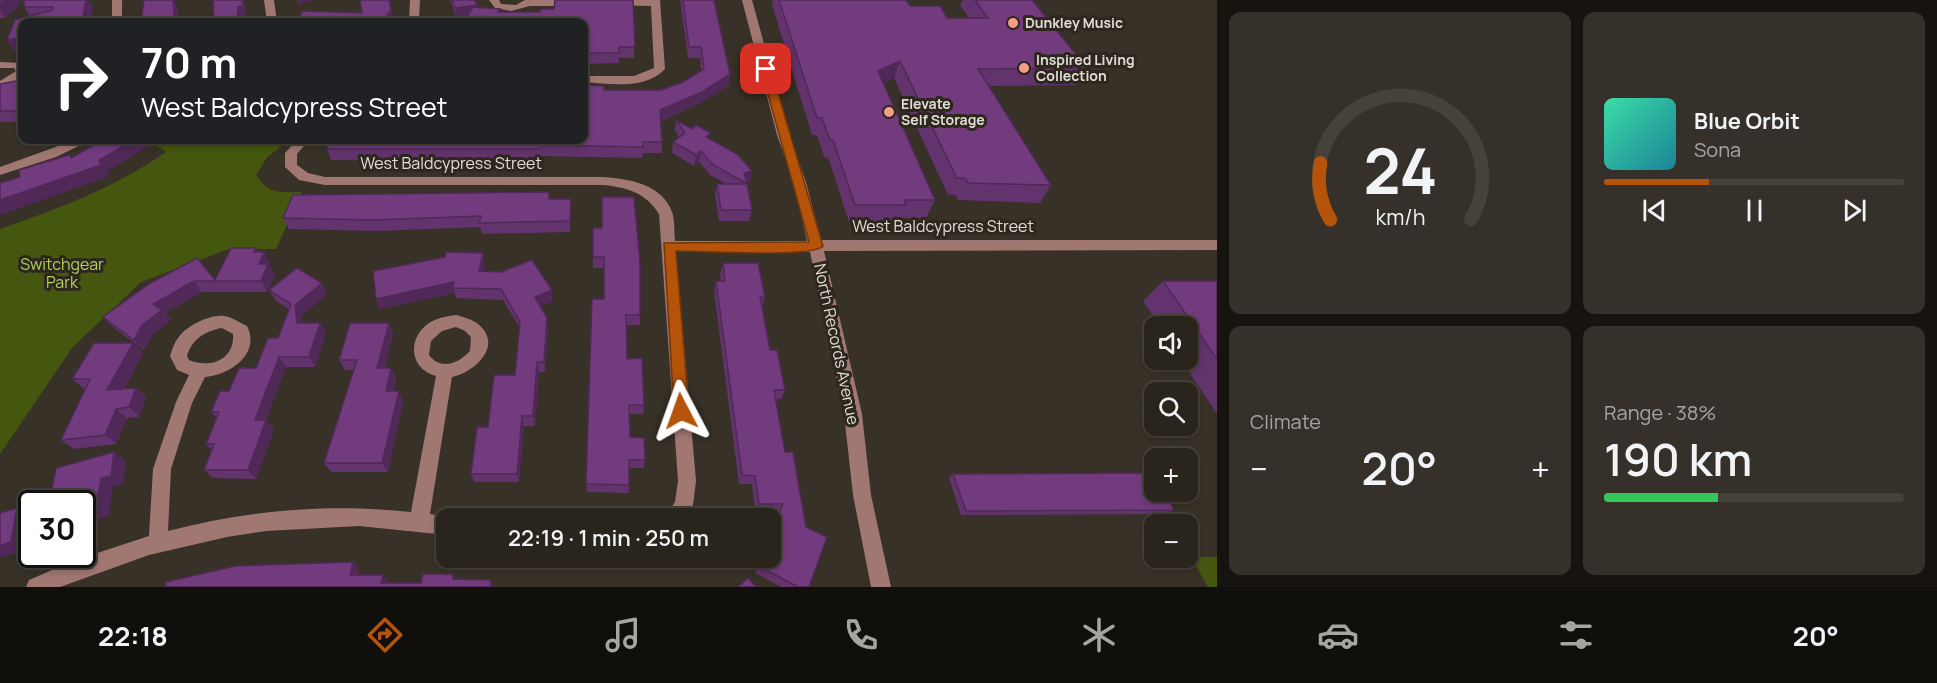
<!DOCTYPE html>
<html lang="en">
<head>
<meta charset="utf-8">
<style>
  :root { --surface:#29251d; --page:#35312a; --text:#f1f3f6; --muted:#a5a5a4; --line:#45423b; --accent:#b45309 }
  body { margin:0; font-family:Manrope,sans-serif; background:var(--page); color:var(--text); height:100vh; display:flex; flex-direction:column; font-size:22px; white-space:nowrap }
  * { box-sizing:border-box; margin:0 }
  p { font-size:20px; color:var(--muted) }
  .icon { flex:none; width:33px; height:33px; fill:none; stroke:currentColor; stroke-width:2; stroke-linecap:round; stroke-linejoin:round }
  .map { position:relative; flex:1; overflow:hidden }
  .details { display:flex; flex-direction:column; gap:12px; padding:12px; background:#171410; width:720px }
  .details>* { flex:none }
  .banner { position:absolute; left:18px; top:18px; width:570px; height:126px; border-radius:12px; box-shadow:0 3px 9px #0003,0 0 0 2px var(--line); background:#202124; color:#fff; overflow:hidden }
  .tools { position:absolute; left:1144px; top:316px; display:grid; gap:12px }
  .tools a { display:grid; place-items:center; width:54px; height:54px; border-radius:12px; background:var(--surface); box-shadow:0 3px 9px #0003,0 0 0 2px var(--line); font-size:30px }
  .speed { position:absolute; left:18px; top:490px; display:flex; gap:12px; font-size:30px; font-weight:700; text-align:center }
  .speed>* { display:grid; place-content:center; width:78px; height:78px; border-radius:50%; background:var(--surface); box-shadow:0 3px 9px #0003,0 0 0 2px var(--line); line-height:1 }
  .speed .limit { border:3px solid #111; border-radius:9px; background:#fff; color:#111 }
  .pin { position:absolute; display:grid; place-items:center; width:51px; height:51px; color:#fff; margin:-26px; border-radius:12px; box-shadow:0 3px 9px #0006 }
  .me { position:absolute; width:66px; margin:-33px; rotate:356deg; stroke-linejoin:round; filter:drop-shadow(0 0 4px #0008) }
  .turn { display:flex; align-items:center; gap:21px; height:126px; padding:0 24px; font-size:27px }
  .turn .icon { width:78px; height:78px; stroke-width:2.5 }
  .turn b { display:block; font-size:42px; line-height:51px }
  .big { font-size:45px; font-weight:600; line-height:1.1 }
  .details .card { flex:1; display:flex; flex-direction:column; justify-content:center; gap:9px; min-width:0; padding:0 21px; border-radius:12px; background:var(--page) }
  .details .dial { align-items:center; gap:0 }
  .dial svg { height:156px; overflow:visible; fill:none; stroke:var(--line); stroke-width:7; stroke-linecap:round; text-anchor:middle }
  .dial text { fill:var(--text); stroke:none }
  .song { display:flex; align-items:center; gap:18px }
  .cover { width:72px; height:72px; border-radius:9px; background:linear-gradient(135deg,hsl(160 70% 55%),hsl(190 70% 35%)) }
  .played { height:6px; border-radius:3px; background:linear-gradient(90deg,var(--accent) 35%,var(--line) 35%) }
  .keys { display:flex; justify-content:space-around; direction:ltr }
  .heat { display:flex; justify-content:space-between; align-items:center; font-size:33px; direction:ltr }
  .charge { height:9px; border-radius:4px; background:linear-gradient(90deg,#34c759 38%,var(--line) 0) }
  .details .tiles { flex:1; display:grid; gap:12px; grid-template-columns:repeat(2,1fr) }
  .trip { position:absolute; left:436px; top:508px; width:345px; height:60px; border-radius:12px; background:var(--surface); box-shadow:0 3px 9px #0003,0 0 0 2px var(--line); font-weight:600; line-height:60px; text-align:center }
  .dock { display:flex; height:96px; justify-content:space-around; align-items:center; background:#100f0c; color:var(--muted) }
  .dock .icon { width:42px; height:42px }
  .dock .on { color:var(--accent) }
  .dock b { font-size:27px; color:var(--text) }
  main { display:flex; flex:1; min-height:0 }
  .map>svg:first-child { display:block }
</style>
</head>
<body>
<main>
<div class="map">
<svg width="1217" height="587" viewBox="0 0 1217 587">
  <rect width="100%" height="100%" fill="#373127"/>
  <!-- green -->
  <g fill="#45570f">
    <path d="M148 140H256L281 147 267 157 256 175C269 195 280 192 302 192L276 249H229L141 282 72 348 0 454V229C60 208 114 188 166 152Z"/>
    <polygon points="1191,557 1217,557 1217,587 1208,587"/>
  </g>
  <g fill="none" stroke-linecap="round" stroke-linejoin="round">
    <!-- minor -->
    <g fill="#a17772" fill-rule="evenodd">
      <rect x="112" y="0" width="10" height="22"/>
      <polygon points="264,0 274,0 277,22 267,22"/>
      <polygon points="410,0 420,0 419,22 409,22"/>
      <polygon points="489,0 499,0 501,4 516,5 525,0 573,0 578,3 573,6 530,6 511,11 495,8"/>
      <path d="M612 0H660L665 69C646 90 609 84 584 82V76H634L654 68 651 6 609 5 607 3Z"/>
      <path d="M742 0H752L789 135 806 182 821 240H1217V250L824 251 862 414 871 495 891 587H871L853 495 844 414 810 252 676 251 696 481 693 505 685 519H664L675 502 678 481 659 214C645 192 628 188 604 185H325L299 180 285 167V153L297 140H309L297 154V165L308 173 325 177H604C629 179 662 184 672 212 675 220 674 232 675 241H807L794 182 777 135Z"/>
      <polygon points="0,62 21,63 22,76 16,82 0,88 0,81 16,71 14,68 0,68"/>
      <polygon points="75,140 91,140 56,157 0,175 0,167"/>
      <path d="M456 315C463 317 472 319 478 324 504 345 475 372 452 377L430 514 454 518 447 519V535L359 526 266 531 227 537 149 555 60 587H26L29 580 73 561 149 536 153 469 176 402 189 375 177 370 170 356C172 350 174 343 178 338 186 326 210 314 224 316 232 317 240 323 247 326 261 354 230 375 205 377L192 403 171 469 168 531C248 510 330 503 411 512L436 376C409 369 407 338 429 323 437 318 447 316 456 315ZM456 327 465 331 471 337 470 351C459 363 441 371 429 355L431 341 442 331ZM222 328 233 334C235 359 211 369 189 360L187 356C192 339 205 331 222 328Z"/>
    </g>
  </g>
  <!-- wall -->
  <g fill="#62336c">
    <polygon points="0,0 21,3 5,18 0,18"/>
    <polygon points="450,0 475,0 477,7 500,9 500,12 540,12 540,9 554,9 555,0 633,0 634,58 619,58 619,63 584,64 584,22 464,22 467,17 457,19"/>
    <polygon points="680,0 714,0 730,74 729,85 700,103 661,121 662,142 662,153 643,153 642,158 540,156 539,160 331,160 327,149 584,140 604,90 661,90 683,82 701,71 700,58 688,58"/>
    <polygon points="773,0 906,0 910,6 947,18 969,18 960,5 963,0 1032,0 1087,68 1076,85 988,86 1051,185 1040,203 958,200 956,195 948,195 894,78 883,83 935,200 926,218 900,218 898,222 849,222 828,157 824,157 817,135 812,135 772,5"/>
    <polygon points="24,7 93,7 15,51 7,40 30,16"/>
    <polygon points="22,80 22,122 0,122 0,84"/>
    <polygon points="676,120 710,139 750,182 746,183 752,210 749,221 719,221 715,195 717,184 726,184 710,175 699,162 694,166 672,153 673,142 679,137 675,131"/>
    <polygon points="550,199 571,199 570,232 482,234 480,227 378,231 289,229 283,218"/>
    <polygon points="593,228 640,315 640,325 627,325 627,359 644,405 643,414 629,414 630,437 645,460 644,468 629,468 629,493 587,492 586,484 604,299 604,268 593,268"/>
    <polygon points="256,248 259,252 264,252 270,263 269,265 275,274 267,292 202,292 165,313 171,320 152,335 144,350 113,327 103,317 197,258 215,280"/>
    <polygon points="445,257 485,264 483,271 553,301 540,306 548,329 545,372 539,372 535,426 524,426 519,482 474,482 471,474 488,427 515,375 520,328 503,300 456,298 454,293 380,309 376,299"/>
    <polygon points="723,263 765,297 762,308 770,350 785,390 781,399 776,399 809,587 781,587 755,573 761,558 771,558 771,532 778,512 755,512 752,484 739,484 714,291 716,281 721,281 720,274"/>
    <polygon points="1163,281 1217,281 1217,414 1181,360 1188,360 1188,327 1160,327 1143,301"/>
    <polygon points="269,290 327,294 301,316 302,323 326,333 315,367 286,367 266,420 274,429 256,479 213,478 204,470 212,450 206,444 217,418 211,412 229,391 256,368 278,338 289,309 276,301"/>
    <polygon points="389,323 393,333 385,368 396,378 393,391 399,391 403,401 388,472 331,472 324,463 354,370 345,370 339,360"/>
    <polygon points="133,343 143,353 124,389 136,388 146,397 139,417 127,418 116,444 74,449 61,440 86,389 84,389 72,379"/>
    <polygon points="953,474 1174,510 1167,514 961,515 949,478"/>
  </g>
  <!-- shaded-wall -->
  <g fill="#502958">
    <polygon points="6,0 19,0 21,3 5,18 0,11 0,5"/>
    <polygon points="86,0 88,0 93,7 91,22 82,22"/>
    <polygon points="170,0 175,0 175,3 178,9 179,22 175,22"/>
    <polygon points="242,0 244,0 247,16 243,17 242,22 232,22 238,7"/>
    <polygon points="297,0 315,0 299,4"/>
    <polygon points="389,0 390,0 394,21 393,22 368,22"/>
    <polygon points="477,5 479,15 457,19 455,8"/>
    <polygon points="22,37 22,49 15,51 7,40"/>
    <polygon points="900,61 894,78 872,88 878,71"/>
    <polygon points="730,74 729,85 700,103 659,121 660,110"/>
    <polygon points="134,140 148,140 151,145 107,171 110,176 0,215 0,200 99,160"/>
    <polygon points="701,151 699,162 694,166 696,155"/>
    <polygon points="752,171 750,182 745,183 744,173"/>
    <polygon points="256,248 262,257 264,252 270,263 269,265 275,274 267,292 261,281 254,252"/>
    <polygon points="483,253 485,264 481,282 479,271"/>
    <polygon points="194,281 202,292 165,313 171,320 152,335 144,350 134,340 153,304"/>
    <polygon points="454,282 453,288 454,293 380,309 376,299"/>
    <polygon points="322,283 327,294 301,316 303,333 297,323 295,305"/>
    <polygon points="552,290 553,301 536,308 535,297"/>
    <polygon points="547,318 548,329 545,372 544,362"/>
    <polygon points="320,323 326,333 315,367 309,357"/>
    <polygon points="389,323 393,333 382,378 377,368"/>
    <polygon points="133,343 143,353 118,400 107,390"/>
    <polygon points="279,357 286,367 266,420 274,429 256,479 248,470 255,420"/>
    <polygon points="537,362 539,372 535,426 533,416"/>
    <polygon points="391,368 396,378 390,401 386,391"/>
    <polygon points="136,388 146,397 139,417 129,407"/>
    <polygon points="399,391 403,401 388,472 382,463"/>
    <polygon points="116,409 127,418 116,444 105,435"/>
    <polygon points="522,416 524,426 519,482 517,474"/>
    <polygon points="114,452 126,461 123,484 113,487 109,516 82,523 82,512"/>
    <polygon points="17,508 31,516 27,549 0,558 0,546"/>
    <polygon points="353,562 359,569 357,582 350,575"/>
    <polygon points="383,575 389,582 388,587 381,583"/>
    <polygon points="491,580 494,587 490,587"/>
  </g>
  <!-- building -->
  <g fill="#723b7e" stroke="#502958" stroke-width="1.5">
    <polygon points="0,0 6,0 0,5"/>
    <polygon points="24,0 86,0 82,22 22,22 22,37 7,40 15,20 53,10 53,7 24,7"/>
    <polygon points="144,0 173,0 175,22 141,22"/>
    <polygon points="213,0 242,0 243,5 238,7 237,22 214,22"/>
    <polygon points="360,0 389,0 391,10 384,20 368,22 295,22 303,11 362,13"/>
    <polygon points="452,0 475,0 477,5 455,8"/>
    <polygon points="555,0 633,0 635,47 619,47 619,53 584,53 584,22 464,22 473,7 500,9 498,12 540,12 540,9 554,9"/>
    <polygon points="683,0 714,0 730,74 702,92 660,110 662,142 643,142 643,147 539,145 538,149 327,149 331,140 584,140 584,85 604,86 604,90 661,90 683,82 704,69 701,47 689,47"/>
    <polygon points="779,0 906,0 910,6 940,6 947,18 988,18 975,0 1032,0 1087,68 978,69 1051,185 968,183 965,178 957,178 900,61 878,71 935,200 904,200 906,205 855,205 833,140 830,140 822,118 817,118"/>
    <polygon points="22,80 22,111 0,111 0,84"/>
    <polygon points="676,120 692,129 696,125 711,133 706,137 737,154 752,171 744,173 747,184 712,164 701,151 696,155 673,142 685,133"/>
    <polygon points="103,140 134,140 99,160 101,165 0,200 0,183 20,177 19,170 69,155 71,158"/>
    <polygon points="717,184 747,184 752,210 721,210"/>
    <polygon points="549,192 549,199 571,199 570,221 479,223 481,216 374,220 283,218 293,195"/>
    <polygon points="602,197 634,197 640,263 640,315 626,315 627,359 642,358 644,405 629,405 630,437 644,438 645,460 629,460 629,485 586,484 592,299 604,299 604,257 593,257 593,228 602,228"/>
    <polygon points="231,248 256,248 254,252 264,252 259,264 268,264 261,281 194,281 153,304 162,310 142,325 134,340 103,317 149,284 197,258 215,280"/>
    <polygon points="446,252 483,253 479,271 501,272 532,260 552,290 535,297 547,318 544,362 537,362 533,416 522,416 517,474 471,474 477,427 488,427 494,375 515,375 520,322 501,289 453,288 454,282 376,299 373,271 445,257"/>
    <polygon points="723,263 758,263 765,297 760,297 770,350 777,350 785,390 774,390 785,452 793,452 806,527 827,537 809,587 798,587 759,566 762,558 771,558 771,535 783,504 759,504 755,476 742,475 716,281 725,281"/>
    <polygon points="297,268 322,283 295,305 297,323 320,323 309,357 279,357 255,420 266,420 248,470 204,470 214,444 206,444 219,412 211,412 220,391 229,391 239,368 256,368 268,338 278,338 291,304 269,290"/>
    <polygon points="1163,281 1217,281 1217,359"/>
    <polygon points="350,323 389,323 377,368 391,368 386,391 399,391 382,463 324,463 357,360 339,360"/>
    <polygon points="94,343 133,343 107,390 136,388 129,407 116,409 105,435 61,440 90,379 72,379"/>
    <polygon points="114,452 111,476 101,478 96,508 82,512 82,504 49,504 56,468"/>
    <polygon points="1154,473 1155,475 1155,492 1165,492 1174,510 966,511 953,474"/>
    <polygon points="17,508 11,542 0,546 0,513"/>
    <polygon points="353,562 350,575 383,575 381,583 421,583 423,574 453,574 453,579 491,580 490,587 165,587 166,582 235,566"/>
    <polygon points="748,578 756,587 738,587"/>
  </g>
  <!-- route -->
  <path fill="#b45309" stroke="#753606" stroke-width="1.5" d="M766 66 771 69 823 246C814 258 697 251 676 251L689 411 687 415 681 417 676 415 674 411 664 243 809 242 761 69Z"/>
  <!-- markers -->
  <g fill="#f49e87" stroke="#2d271d" stroke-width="2">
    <circle cx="1013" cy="23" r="6"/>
    <circle cx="1024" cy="68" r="6"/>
    <circle cx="889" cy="112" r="6"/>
  </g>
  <g text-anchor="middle" stroke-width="6" stroke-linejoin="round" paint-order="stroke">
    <!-- far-poi labels -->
    <g font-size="14" font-weight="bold" fill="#e0dcd6" stroke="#2d271d" text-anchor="start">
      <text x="1025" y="28">Dunkley Music</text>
      <text x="1036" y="65">Inspired Living<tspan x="1036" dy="16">Collection</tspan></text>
      <text x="901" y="109">Elevate<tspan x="901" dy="16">Self Storage</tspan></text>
    </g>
    <!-- street labels -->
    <g font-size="16" fill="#e0dcd6" stroke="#2d271d">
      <text x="451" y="169">West Baldcypress Street</text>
      <text x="943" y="232">West Baldcypress Street</text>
      <text transform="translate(837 344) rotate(78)" y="6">North Records Avenue</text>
    </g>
    <!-- park labels -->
    <g font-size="16" fill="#b0d15a" stroke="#2d271d">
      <text x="62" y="270">Switchgear<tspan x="62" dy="18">Park</tspan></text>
    </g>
  </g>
</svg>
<div class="tools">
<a><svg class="icon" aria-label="sound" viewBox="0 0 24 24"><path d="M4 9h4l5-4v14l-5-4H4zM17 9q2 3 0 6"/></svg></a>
<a><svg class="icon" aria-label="search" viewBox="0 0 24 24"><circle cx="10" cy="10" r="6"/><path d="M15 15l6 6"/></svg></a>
<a>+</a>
<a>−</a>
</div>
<div class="speed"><div class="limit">30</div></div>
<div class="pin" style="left:766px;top:69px;background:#d93025"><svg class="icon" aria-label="arrive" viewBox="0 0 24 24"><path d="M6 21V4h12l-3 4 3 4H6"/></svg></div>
<svg class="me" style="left:681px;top:411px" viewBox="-20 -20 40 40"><path d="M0-17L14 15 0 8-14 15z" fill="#b45309" stroke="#fff" stroke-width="4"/></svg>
<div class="trip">22:19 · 1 min · 250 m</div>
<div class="banner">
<div class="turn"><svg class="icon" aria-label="right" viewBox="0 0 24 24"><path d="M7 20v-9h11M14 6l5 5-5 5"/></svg><div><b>70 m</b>West Baldcypress Street</div></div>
</div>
</div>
<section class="details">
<div class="tiles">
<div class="card dial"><svg viewBox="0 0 100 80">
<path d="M14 69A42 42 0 1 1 86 69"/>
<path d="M14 69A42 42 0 0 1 9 40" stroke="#b45309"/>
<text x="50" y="56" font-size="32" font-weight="700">24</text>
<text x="50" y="72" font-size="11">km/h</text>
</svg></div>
<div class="card">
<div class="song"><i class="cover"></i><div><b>Blue Orbit</b><p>Sona</p></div></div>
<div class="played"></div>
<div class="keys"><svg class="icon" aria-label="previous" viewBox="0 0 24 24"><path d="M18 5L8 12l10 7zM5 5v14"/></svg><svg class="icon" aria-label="pause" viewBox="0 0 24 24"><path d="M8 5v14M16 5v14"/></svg><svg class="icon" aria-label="next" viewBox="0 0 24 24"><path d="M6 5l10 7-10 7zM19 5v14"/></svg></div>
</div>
<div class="card"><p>Climate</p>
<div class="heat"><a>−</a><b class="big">20°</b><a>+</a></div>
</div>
<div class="card"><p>Range · 38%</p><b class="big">190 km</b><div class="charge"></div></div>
</div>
</section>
</main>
<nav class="dock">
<b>22:18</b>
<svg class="icon on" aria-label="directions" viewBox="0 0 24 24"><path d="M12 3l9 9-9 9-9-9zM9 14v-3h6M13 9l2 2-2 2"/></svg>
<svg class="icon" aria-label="music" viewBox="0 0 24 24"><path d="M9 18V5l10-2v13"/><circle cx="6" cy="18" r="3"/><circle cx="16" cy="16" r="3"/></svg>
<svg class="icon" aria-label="phone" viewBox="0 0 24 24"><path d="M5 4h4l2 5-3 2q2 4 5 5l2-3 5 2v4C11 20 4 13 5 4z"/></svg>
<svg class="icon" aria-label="climate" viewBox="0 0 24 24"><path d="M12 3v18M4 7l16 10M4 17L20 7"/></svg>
<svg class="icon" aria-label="car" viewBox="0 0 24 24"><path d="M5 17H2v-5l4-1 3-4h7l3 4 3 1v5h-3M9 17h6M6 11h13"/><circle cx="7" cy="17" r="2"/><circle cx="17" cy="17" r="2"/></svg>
<svg class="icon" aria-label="filters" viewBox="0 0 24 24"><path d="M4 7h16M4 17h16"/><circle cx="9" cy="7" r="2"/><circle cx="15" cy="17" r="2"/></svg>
<b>20°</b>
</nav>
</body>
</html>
